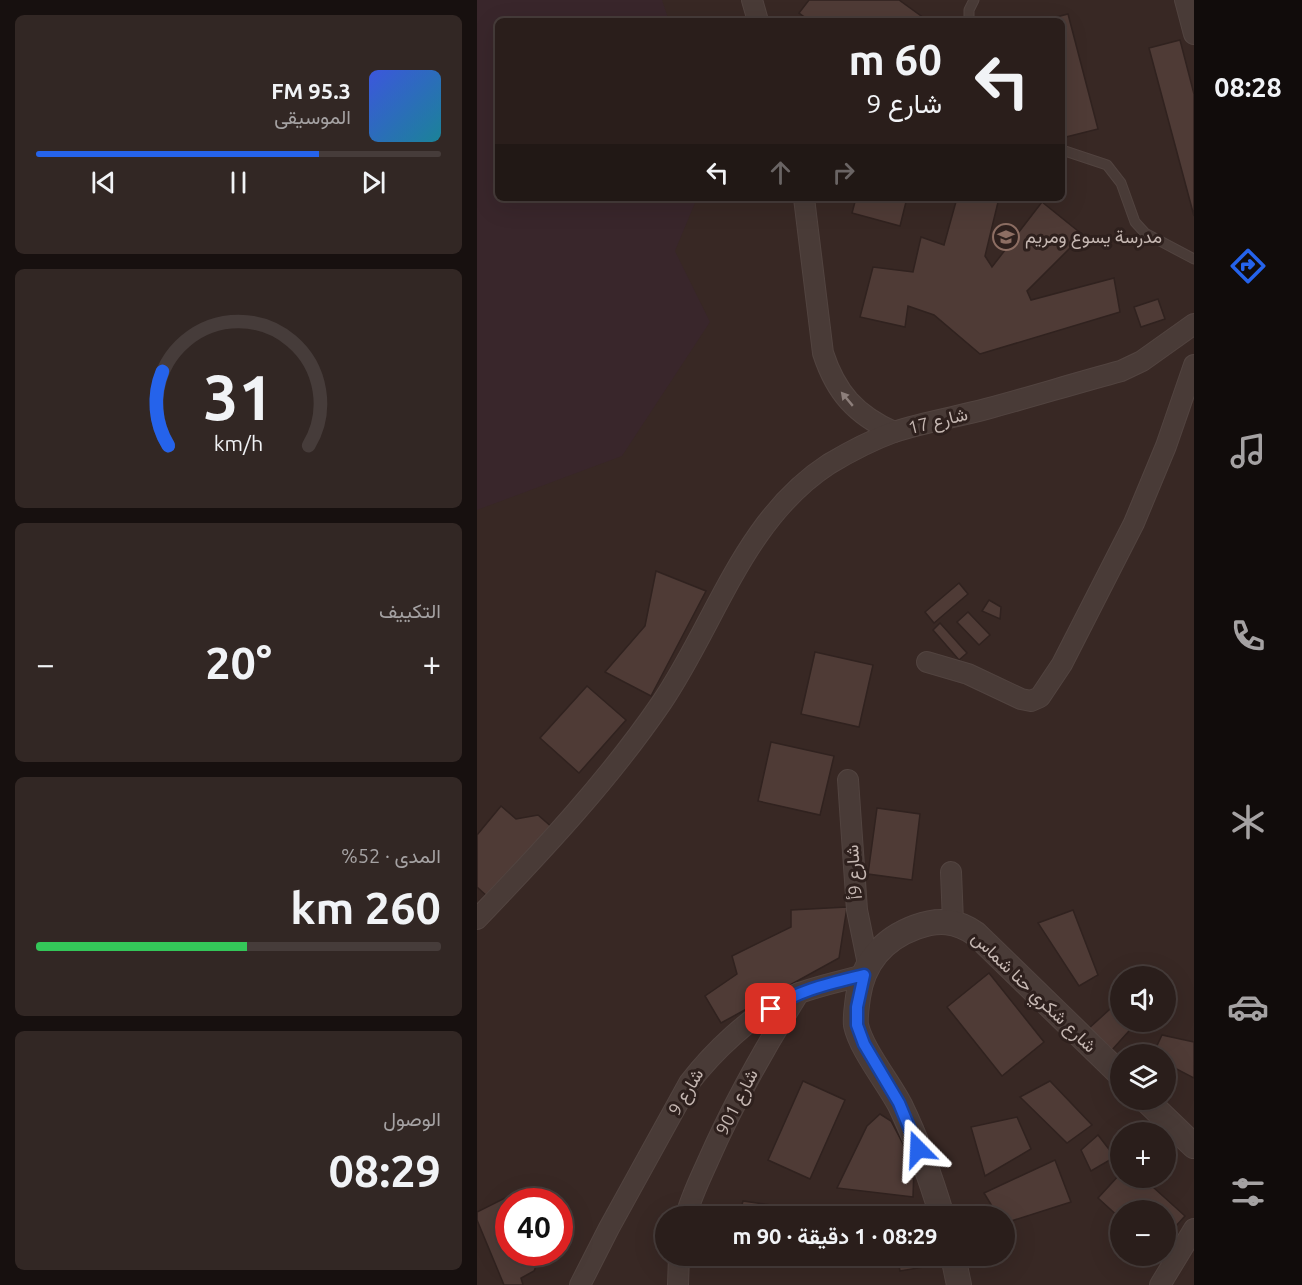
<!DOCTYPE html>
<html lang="ar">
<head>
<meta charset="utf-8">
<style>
  :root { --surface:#2a1e1b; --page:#322724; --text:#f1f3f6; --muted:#a5a2a3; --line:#463c3a; --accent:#2563eb }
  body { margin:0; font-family:Ubuntu,Vazirmatn,sans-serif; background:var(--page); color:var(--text); direction:rtl; height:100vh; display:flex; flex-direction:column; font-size:22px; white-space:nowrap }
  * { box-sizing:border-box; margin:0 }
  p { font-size:20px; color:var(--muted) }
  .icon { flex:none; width:33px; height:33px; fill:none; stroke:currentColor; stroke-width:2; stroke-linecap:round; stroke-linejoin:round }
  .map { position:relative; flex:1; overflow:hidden; direction:ltr }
  .side { display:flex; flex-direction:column; gap:15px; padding:15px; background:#17100f; width:477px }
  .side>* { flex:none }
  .hud { position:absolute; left:18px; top:18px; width:570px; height:183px; border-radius:9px; box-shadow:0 6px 24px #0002,0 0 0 2px var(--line); direction:rtl; background:#2a1e1b; color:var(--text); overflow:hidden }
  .tools { position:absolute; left:633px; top:966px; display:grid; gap:12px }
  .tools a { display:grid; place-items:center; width:66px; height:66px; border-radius:50%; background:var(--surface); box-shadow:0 6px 24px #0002,0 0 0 2px var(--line); font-size:30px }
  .speed { position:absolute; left:18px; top:1188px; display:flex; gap:12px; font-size:30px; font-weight:700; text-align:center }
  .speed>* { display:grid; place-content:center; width:78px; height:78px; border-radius:50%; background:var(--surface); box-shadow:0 6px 24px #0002,0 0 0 2px var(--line); line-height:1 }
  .speed .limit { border:9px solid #d22; background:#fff; color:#111 }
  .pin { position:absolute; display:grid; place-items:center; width:51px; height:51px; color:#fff; margin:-26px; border-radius:12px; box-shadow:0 3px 9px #0006 }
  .me { position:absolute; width:66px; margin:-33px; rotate:339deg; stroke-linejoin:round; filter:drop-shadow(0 0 4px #0008) }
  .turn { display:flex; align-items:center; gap:21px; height:126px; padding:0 24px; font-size:27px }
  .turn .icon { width:78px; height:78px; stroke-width:2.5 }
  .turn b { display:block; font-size:42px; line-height:51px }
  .lanes { display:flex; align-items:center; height:57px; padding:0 24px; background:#0003; justify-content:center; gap:30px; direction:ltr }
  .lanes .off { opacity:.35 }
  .big { font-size:45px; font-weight:600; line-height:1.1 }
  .side .widget { flex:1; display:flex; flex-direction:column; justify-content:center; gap:9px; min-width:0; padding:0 21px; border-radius:9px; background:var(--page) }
  .side .dial { align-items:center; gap:0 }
  .dial svg { height:156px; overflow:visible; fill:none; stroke:var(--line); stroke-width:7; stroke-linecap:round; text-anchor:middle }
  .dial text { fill:var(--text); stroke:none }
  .song { display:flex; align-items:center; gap:18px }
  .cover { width:72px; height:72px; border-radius:9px; background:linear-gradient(135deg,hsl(230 70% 55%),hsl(190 70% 35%)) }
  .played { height:6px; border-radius:3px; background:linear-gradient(90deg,var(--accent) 70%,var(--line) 70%) }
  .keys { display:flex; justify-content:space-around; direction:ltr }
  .heat { display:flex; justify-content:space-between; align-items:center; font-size:33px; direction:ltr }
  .charge { height:9px; border-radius:4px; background:linear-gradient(90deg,#34c759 52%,var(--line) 0) }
  .trip { position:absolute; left:178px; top:1206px; width:360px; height:60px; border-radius:30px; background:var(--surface); box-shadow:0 6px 24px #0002,0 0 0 2px var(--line); font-weight:600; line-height:60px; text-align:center; direction:rtl }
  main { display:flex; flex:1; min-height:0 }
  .dock { display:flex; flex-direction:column; width:108px; justify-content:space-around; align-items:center; background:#110c0b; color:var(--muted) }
  .dock .icon { width:42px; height:42px }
  .dock .on { color:var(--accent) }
  .dock b { font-size:27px; color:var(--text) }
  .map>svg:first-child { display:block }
</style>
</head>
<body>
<main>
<nav class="dock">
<b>08:28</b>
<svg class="icon on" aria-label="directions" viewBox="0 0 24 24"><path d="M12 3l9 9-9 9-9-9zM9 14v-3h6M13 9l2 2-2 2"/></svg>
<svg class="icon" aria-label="music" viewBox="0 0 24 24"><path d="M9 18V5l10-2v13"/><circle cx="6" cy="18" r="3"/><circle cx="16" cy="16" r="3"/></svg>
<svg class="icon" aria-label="phone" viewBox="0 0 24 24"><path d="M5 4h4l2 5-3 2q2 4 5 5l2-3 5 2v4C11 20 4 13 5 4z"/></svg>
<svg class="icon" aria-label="climate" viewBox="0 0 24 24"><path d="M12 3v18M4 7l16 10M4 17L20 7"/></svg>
<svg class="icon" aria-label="car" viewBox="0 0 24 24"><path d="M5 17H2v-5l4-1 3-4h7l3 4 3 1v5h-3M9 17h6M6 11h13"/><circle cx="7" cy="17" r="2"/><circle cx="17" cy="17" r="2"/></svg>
<svg class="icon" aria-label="filters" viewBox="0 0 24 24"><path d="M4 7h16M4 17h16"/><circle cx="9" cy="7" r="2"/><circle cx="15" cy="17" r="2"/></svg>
</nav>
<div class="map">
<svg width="717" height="1285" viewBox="0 0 717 1285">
  <rect width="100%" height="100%" fill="#382824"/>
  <!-- green -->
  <polygon fill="#39262b" points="0,0 185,0 192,21 21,21 21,198 220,198 198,251 233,322 145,456 0,510"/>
  <!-- building -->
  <g fill="#4f3b36" stroke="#30221f" stroke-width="1.5">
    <polygon points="332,0 422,0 451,21 333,21 322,13"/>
    <polygon points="591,14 621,129 585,138 585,21 564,21"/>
    <polygon points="703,40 717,94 717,216 672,48"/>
    <polygon points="379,198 430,198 423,226 375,213"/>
    <polygon points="480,198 522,198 508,256 515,267 565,202 606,235 550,291 554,300 637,278 643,312 503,354 457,315 431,306 428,327 383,317 396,267 436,272 444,237 467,245"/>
    <polygon points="681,299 688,319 664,327 657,307"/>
    <polygon points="179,571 229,591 174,696 128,672 168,626"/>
    <polygon points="482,583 491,594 457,623 448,612"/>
    <polygon points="512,600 524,607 523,619 505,611"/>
    <polygon points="491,612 513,635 502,645 480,622"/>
    <polygon points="463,623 490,653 482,660 456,630"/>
    <polygon points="338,652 396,665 382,727 324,714"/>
    <polygon points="110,686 149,720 102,773 63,738"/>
    <polygon points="294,742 357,756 343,815 281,801"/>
    <polygon points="24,806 39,819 61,815 77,829 11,897 0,887 0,835"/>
    <polygon points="400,808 443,814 435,880 391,874"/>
    <polygon points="370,907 362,958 244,1023 228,996 260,974 255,956 314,927 314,910"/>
    <polygon points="596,910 621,975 602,986 561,923"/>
    <polygon points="512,973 567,1042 525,1076 470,1007"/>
    <polygon points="644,999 644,1022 660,1022 634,1051 610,1030"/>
    <polygon points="685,1035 717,1042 717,1078 688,1063 688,1054 676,1054"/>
    <polygon points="326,1081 368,1100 333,1179 291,1160"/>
    <polygon points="573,1081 615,1125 590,1143 543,1097"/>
    <polygon points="403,1114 414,1121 437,1165 436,1197 360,1188 390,1126"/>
    <polygon points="540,1117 554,1149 508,1176 494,1127"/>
    <polygon points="621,1135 638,1157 614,1171 604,1150"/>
    <polygon points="578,1160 594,1202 528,1223 528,1216 521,1216 507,1193"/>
    <polygon points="644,1173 644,1178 666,1178 708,1216 688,1238 688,1210 644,1210 644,1219 621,1198"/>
    <polygon points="30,1197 32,1202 32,1252 63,1252 60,1255 62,1259 57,1271 44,1278 46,1285 27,1285 0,1220 0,1212"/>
    <polygon points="266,1201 371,1216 262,1216"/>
    <polygon points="420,1256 457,1256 459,1265 423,1271"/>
  </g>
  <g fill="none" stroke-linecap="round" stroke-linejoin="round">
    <defs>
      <g id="service">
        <polyline points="492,21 492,10 497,0"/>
        <polyline points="585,150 630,165 644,183 658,222 668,233 717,259"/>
      </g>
      <g id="minor">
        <polyline points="275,0 281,21"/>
        <polyline points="708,0 717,34"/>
        <path d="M327 198 346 353C359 393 379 415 417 432"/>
        <polyline points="450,662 491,674 544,699 554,701 563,697 585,664 657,523 689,446 717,365"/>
        <polyline points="371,780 380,910 391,964"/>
        <polyline points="474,872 476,922"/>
        <path d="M0 919C65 851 132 780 185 702 239 622 267 519 352 464 372 452 395 440 417 432 447 422 479 417 509 409 554 397 599 383 644 371L665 361 717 324"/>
        <path d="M209 1216C214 1197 223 1179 231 1161 257 1102 288 1047 322 993"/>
        <path d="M103 1285 132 1228 212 1083C235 1053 275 1014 310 998 334 987 362 982 387 975"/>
        <polyline points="201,1285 202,1256"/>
        <polyline points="683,1285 717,1229"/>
      </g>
      <g id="tertiary">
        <polyline points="669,1100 717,1146"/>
        <path d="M465 1216C454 1179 440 1140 423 1105 411 1082 384 1049 379 1025 378 1016 380 1006 381 997 386 963 406 939 439 927 461 919 479 920 499 934L644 1075"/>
        <polyline points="476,1256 482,1285"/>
      </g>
    </defs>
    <!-- service casing -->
    <use href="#service" stroke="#524440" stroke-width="11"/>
    <!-- minor casing -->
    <use href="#minor" stroke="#524440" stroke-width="22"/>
    <!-- tertiary casing -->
    <use href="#tertiary" stroke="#524440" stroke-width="26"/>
    <!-- service -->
    <use href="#service" stroke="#493b37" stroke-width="9"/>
    <!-- minor -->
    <use href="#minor" stroke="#493b37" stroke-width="20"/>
    <!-- tertiary -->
    <use href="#tertiary" stroke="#493b37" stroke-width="24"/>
  </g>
  <!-- one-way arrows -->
  <defs><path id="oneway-solid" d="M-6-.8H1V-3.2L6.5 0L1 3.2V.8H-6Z" transform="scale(1.5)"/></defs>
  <use fill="#8d7f7b" href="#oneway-solid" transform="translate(370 399) rotate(-130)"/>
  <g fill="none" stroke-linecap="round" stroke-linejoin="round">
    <defs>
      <path id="route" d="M294 1009C321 990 355 983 387 975L380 1007V1025L387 1044 422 1103 441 1149"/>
    </defs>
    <!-- route casing -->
    <use href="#route" stroke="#184099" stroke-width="15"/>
    <!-- route -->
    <use href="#route" stroke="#2563eb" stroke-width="10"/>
  </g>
  <!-- icons -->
  <defs>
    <symbol id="school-ring" viewBox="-11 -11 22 22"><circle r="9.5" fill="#2e201d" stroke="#8d6e63" stroke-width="1.5"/><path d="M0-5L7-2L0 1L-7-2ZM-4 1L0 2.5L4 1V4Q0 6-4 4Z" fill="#8d6e63"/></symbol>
  </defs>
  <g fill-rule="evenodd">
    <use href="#school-ring" x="514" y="222" width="30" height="30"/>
  </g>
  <g text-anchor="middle" stroke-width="6" stroke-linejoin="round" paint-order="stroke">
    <!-- poi labels -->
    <g font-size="18" fill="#c5b7b2" stroke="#2e201d" text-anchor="start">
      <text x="548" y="243">مدرسة يسوع ومريم</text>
    </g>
    <!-- street labels -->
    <g font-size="18" fill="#c5b7b2" stroke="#2e201d">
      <text transform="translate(461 421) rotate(-14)" y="6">شارع 17</text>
      <text transform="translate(377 872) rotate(-94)" y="6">شارع 9أ</text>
      <text transform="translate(557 992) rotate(44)" y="6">شارع شكري حنا شماس</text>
      <text transform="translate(209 1092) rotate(-59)" y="6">شارع 9</text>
      <text transform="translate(260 1102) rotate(-63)" y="6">شارع 901</text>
    </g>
  </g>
</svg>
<div class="tools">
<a><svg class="icon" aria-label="sound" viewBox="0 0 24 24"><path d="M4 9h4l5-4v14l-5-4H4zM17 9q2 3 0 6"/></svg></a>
<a><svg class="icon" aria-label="layers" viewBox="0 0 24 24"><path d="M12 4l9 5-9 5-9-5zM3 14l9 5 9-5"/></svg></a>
<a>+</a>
<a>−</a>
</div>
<div class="speed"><div class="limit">40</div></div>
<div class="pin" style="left:294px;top:1009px;background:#d93025"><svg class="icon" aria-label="arrive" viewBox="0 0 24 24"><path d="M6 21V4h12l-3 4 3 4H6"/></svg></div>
<svg class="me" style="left:441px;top:1149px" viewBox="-20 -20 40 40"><path d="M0-17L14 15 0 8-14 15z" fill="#2563eb" stroke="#fff" stroke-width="4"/></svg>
<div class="trip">08:29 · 1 دقيقة · 90 m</div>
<div class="hud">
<div class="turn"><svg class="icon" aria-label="left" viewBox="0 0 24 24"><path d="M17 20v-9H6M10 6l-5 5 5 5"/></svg><div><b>60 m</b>شارع 9</div></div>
<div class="lanes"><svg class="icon" aria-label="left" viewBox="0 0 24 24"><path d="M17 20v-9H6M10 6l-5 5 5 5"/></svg><svg class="icon off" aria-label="ahead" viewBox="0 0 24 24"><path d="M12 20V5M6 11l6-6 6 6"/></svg><svg class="icon off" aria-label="right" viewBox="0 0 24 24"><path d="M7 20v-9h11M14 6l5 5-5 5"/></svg></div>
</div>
</div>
<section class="side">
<div class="widget">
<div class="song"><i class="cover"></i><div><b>95.3 FM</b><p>الموسيقى</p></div></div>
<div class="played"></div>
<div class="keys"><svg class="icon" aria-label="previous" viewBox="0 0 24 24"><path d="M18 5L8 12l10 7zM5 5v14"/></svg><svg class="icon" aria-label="pause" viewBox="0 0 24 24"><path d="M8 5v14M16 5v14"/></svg><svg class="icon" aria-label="next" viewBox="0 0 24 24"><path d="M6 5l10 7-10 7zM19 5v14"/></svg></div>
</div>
<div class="widget dial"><svg viewBox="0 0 100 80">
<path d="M14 69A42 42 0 1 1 86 69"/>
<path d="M14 69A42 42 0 0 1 11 31" stroke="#2563eb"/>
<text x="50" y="56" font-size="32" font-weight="700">31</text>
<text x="50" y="72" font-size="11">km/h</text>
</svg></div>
<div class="widget"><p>التكييف</p>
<div class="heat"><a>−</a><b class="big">20°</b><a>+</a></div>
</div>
<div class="widget"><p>المدى · 52%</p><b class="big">260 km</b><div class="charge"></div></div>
<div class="widget"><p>الوصول</p><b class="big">08:29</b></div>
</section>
</main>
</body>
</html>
